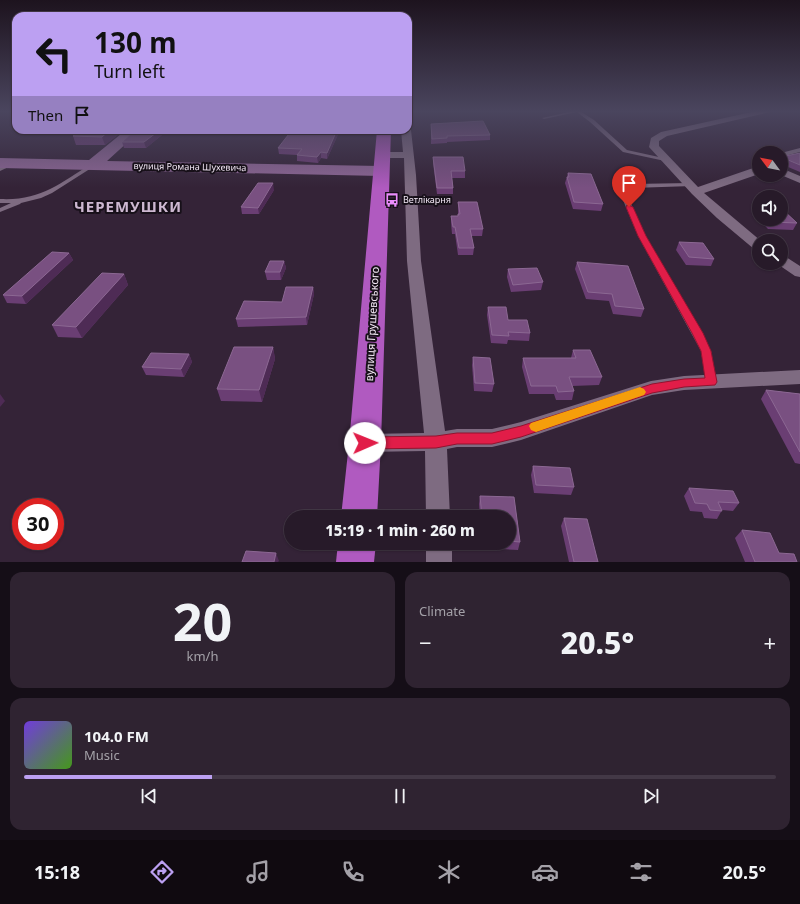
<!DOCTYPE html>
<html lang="en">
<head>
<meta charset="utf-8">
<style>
  :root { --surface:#271a29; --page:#2f2331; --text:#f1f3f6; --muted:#a4a1a8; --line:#433846; --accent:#bca0f2 }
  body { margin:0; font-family:"Noto Sans",sans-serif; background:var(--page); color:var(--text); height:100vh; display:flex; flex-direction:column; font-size:15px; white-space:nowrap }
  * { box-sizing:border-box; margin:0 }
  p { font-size:13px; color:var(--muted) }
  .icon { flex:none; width:22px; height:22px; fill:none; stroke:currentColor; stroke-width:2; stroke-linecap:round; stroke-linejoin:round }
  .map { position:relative; height:562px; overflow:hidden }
  .drawer { display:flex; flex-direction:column; gap:10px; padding:10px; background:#150e17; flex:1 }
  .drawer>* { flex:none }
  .hud { position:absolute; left:12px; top:12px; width:400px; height:122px; border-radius:12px; box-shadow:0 1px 3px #0004,0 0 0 1px var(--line); background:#bca0f2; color:#111; overflow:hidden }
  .needle { width:26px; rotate:302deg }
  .buttons { position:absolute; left:752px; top:146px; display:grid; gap:8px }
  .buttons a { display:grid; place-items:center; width:36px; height:36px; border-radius:50%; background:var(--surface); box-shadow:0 1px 3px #0004,0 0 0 1px var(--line); font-size:20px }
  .speed { position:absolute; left:12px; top:498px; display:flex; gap:8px; font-size:20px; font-weight:700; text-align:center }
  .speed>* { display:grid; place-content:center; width:52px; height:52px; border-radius:50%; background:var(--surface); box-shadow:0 1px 3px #0004,0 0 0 1px var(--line); line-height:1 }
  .speed .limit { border:6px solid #d22; background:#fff; color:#111 }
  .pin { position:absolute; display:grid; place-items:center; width:34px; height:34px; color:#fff; margin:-41px -17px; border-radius:50% 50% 50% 0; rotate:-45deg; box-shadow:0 0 4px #0007 }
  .pin .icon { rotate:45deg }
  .me { position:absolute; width:44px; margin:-22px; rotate:89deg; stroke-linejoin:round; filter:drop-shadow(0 0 3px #0008) }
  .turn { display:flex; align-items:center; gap:14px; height:84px; padding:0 16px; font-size:18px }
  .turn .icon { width:52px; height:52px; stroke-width:2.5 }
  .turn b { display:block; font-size:28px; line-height:34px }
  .then { display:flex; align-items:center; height:38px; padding:0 16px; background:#0003; gap:8px; font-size:15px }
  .big { font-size:30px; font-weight:800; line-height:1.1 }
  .drawer .widget { flex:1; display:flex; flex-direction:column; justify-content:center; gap:6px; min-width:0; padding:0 14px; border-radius:12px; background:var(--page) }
  .drawer .dial { align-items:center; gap:0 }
  .dial b { font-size:52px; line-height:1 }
  .song { display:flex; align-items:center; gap:12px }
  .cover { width:48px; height:48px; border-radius:6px; background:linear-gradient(135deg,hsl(260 70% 55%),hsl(100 70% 35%)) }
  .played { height:4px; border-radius:2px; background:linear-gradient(90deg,var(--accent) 25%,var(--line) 25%) }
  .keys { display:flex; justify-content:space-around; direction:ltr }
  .heat { display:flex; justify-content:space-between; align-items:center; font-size:22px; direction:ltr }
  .drawer .tiles { flex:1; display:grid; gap:10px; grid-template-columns:1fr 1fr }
  .widget:last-child { grid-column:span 2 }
  .trip { position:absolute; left:284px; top:510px; width:232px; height:40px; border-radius:20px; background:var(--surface); box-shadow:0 1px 3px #0004,0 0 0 1px var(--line); font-weight:800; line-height:40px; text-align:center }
  .tabs { display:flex; height:64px; justify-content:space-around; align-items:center; background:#100a10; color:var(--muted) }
  .tabs .icon { width:28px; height:28px }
  .tabs .active { color:var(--accent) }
  .tabs b { font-size:18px; color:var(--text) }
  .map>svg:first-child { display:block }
</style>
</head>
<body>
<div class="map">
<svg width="800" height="562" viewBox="0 0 800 562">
  <rect width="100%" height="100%" fill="#342337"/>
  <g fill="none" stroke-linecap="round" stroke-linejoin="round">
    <!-- lane -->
    <g fill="#7e6b81" fill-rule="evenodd">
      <polygon points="578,110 594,120 627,150 668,159 665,161 623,152 590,122 577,112 544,119 542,118"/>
      <polygon points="800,148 800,152 781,157 781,153"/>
      <polygon points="13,161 16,163 15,164 0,171 0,167"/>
      <path d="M91 164 96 165 52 193 41 198 21 203 20 204 0 212V208L11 203H0V199C40 201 59 184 91 164Z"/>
      <polygon points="690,183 693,185 692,186 632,188 628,189 626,193 646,236 711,351 716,382 715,385 711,386 707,385 706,382 701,351 638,236 620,193 623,187 631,184"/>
    </g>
    <!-- street -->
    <g fill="#7e6b81" fill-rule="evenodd">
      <polygon points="761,110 774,110 770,112 667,136 659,141 659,146 698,187 759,166 759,174 704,193 761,241 759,241 759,250 754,249 717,218 692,194 649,147 651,138 661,132"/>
      <polygon points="408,128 411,130 416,175 421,261 445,431 457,429 492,429 521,422 651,381 684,376 800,370 800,384 684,390 652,395 521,440 492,447 457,447 447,449 450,517 426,517 425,451 365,452 357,449 354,443 357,437 365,434 424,433 407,261 404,158 383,158 378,155 383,152 403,152 401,130 408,130"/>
      <polygon points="781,168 800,176 800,183 781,175"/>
      <polygon points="781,256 786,257 800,266 800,277 795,276 776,263 781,263"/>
      <rect x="426" y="543" width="26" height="19"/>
    </g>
    <!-- secondary -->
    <polygon fill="#8d6694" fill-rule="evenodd" points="126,130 141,130 107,161 381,166 387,168 389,171 387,174 381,176 0,168 0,158 89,160"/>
    <!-- highway -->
    <g fill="#b05ac0" fill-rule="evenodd">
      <polygon points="377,130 391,130 381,443 377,517 341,517 349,443"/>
      <polygon points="338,543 376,543 374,562 336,562"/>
    </g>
  </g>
  <!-- wall -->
  <g fill="#6a3e73">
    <polygon points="431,124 490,135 490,140 447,142 447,143 431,144"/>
    <polygon points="82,130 119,130 120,133 105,145 76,145 73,136"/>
    <polygon points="168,130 146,148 124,148 122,142"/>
    <polygon points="340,130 327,159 321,158 318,163 297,161 297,155 279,154 278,148"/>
    <polygon points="800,153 800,172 781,164 781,157"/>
    <polygon points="433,157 465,171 465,178 452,178 453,188 453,194 437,194 433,163"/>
    <polygon points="568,173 603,204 601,211 573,209 565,183"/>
    <polygon points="274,190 259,214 242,214 241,207"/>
    <polygon points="458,202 483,229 482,236 471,236 474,248 473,255 458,255 455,234 452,234 451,223 451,216 458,216"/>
    <polygon points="759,208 759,219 781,219 797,223 793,230 768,229 755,215"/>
    <polygon points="679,242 714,259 711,266 686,265 676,250"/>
    <polygon points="69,253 73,260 26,304 7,303 3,295"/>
    <polygon points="284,261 286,268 281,280 267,280 265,272"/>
    <polygon points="577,262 644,309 641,317 613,314 609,301 586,299 575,269"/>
    <polygon points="508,269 543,282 541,290 511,292 507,277"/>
    <polygon points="124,274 128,285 82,338 58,337 52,325"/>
    <polygon points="313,287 314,294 307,325 238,327 236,319 282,302"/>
    <polygon points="488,307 508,320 530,333 529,341 508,340 507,344 491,343 487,315"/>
    <polygon points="273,347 275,359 262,402 221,401 217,389"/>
    <polygon points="573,350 602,377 599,385 572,386 574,391 572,400 556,400 554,394 529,394 522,367 523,358 571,358"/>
    <polygon points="189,354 192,362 184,377 146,375 142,367"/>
    <polygon points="473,357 494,384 492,392 474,391 472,365"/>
    <polygon points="766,390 800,394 800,464 795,463 761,399"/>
    <polygon points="533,466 574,487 571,495 534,493 531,475"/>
    <polygon points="689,488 739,503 733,511 722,510 717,519 704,518 702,512 690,511 684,496"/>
    <polygon points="480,496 514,497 520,542 518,550 483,548 482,543 509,543 509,517 480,517 479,504"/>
    <polygon points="564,518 598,562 569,562 561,526"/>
    <polygon points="742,530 779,553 797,562 745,562 735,538"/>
  </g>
  <!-- shaded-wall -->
  <g fill="#4e2b55">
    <polygon points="110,130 119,130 120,133 105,145 102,137"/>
    <polygon points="160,130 168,130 146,148 144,142"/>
    <polygon points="337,130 340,130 327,159 327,153"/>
    <polygon points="321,152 321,158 318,163 317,157"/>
    <polygon points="273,183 274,190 259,214 258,208"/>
    <polygon points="69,253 73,260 26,304 22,296"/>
    <polygon points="284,261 286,268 281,280 280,272"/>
    <polygon points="124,274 128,285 82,338 76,327"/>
    <polygon points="313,287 314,294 307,325 306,317"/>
    <polygon points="273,347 275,359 262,402 259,390"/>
    <polygon points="189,354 192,362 184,377 181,369"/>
    <polygon points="0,394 5,401 0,407"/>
    <polygon points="276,553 279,561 278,562 274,562"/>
  </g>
  <!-- building -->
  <g fill="#795081" stroke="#8c6893">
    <polygon points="483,121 490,135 447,136 447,138 432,139 431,124"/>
    <polygon points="82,130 110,130 102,137 73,136"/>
    <polygon points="135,130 160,130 144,142 122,142"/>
    <polygon points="292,130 337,130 327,153 321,152 317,157 297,155 302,149 278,148"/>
    <polygon points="800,153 800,165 781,157"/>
    <polygon points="433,157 463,157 465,171 451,171 453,188 437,188"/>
    <polygon points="568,173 591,174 603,204 574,202 567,177 569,177"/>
    <polygon points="258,183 273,183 258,208 241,207"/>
    <polygon points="458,202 477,202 483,229 470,229 474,248 459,248 455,227 453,227 451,216 458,216 458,214 460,214"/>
    <polygon points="781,209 783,210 797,223 771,222 769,219 781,219"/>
    <polygon points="679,242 703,243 714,259 689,257"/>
    <polygon points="52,252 69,253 22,296 3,295"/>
    <polygon points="270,261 284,261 280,272 265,272"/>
    <polygon points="577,262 628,266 644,309 615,306 612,294 588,292"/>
    <polygon points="537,268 543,282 513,285 508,269"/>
    <polygon points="102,273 124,274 76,327 52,325"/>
    <polygon points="286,287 313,287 306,317 236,319 244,301 282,302"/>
    <polygon points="488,307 506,307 508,320 527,320 530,333 508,332 509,336 492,335"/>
    <polygon points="234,347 273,347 259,390 217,389"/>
    <polygon points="573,350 590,350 602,377 569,377 574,391 558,392 556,386 531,386 523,358 576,358"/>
    <polygon points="151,353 189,354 181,369 142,367"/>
    <polygon points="473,357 490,358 494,384 475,383"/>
    <polygon points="766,390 800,394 800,452"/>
    <polygon points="533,466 570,468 574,487 536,485"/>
    <polygon points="689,488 733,491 739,503 718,502 722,511 710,510 707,504 695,503"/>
    <polygon points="480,496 514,497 520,542 509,541 509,517 482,517"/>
    <polygon points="564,518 587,519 598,562 574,562"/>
    <polygon points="742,530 770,533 779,553 794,554 797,562 755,562"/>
    <polygon points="246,551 276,553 274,562 242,562"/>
  </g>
  <!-- sky -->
  <linearGradient id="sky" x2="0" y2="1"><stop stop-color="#1d131e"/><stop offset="0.59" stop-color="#4a455e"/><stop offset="1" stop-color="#4a455e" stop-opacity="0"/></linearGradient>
  <rect width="800" height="188" fill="url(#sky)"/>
  <!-- route -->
  <polygon fill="#e11d48" stroke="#92132f" points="627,205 629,205 633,207 646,236 703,333 711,351 717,382 715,385 684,387 652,393 521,437 492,444 457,444 436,448 365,449 361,447 359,443 361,439 365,437 436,436 457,433 492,433 521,426 652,384 684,379 705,378 701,351 692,333 638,236 626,207"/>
  <!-- slow -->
  <polygon fill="#f59e0b" points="640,387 644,389 646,392 644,395 536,432 531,430 529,426 531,423"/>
  <!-- icons -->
  <defs>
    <symbol id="bus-bare" viewBox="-9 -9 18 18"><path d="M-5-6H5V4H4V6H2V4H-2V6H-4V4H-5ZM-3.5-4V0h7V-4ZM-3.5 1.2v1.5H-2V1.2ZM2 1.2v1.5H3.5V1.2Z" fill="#eb8dfc" stroke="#171019" stroke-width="2.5" paint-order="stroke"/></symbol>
  </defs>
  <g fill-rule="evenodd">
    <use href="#bus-bare" x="382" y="190" width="20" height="20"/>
  </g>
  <g text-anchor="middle" stroke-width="4" stroke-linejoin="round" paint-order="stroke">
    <!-- far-street labels -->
    <g font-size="9" fill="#f2e7f4" stroke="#171019">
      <text transform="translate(190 167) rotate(1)" y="3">вулиця Романа Шухевича</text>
    </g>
    <!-- far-poi labels -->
    <g font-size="9" fill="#f2e7f4" stroke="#171019" text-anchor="start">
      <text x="403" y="203">Ветлікарня</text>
    </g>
    <!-- street labels -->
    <g font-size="11" fill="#f2e7f4" stroke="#171019">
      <text transform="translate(372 324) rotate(-87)" y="4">вулиця Грушевського</text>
    </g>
    <!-- district labels -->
    <g font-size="15" font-weight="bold" letter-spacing="1" fill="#cdb8d1" stroke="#171019">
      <text x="128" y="212">ЧЕРЕМУШКИ</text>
    </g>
  </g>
</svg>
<div class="buttons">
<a><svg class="needle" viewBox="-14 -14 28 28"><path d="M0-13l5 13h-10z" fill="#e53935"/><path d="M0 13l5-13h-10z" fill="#a4a1a8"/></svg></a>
<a><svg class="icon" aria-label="sound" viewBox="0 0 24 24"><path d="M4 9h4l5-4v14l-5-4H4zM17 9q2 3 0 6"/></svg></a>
<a><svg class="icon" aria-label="search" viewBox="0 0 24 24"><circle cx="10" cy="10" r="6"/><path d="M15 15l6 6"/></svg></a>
</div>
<div class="speed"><div class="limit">30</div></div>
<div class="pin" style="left:629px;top:207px;background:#d93025"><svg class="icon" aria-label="arrive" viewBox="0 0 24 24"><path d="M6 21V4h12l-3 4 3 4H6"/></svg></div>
<svg class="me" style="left:365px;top:443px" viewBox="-20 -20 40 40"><circle r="19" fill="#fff"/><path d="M0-13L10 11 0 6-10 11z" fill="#e11d48"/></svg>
<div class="trip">15:19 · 1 min · 260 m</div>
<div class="hud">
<div class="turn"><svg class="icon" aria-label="left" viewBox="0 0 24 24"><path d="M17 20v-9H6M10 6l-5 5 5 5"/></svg><div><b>130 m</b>Turn left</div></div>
<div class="then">Then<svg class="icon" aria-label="arrive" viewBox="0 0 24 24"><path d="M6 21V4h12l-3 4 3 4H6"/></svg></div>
</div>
</div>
<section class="drawer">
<div class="tiles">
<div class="widget dial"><b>20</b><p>km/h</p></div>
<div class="widget"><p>Climate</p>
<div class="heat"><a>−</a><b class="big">20.5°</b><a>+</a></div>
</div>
<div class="widget">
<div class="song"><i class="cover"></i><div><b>104.0 FM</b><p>Music</p></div></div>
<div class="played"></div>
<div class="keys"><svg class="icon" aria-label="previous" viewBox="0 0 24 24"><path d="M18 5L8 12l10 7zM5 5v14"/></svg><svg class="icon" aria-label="pause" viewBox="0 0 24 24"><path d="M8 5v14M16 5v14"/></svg><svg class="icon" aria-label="next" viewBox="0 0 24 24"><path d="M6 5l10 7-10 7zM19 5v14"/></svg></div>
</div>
</div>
</section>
<nav class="tabs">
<b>15:18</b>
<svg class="icon active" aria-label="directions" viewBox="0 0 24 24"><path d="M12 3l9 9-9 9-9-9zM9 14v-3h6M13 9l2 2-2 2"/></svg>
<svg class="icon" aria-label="music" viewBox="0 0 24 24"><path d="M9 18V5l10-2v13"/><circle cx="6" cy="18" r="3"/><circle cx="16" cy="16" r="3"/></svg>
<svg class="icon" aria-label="phone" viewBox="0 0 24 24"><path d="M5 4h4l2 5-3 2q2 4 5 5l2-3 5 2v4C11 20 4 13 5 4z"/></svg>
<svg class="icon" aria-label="climate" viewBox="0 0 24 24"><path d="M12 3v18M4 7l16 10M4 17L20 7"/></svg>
<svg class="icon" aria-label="car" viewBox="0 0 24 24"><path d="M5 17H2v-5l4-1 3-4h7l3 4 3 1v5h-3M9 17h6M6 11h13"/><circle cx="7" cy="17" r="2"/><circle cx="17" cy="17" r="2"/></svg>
<svg class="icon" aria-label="filters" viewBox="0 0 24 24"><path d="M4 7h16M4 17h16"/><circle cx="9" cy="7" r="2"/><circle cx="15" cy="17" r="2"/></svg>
<b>20.5°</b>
</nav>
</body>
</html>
